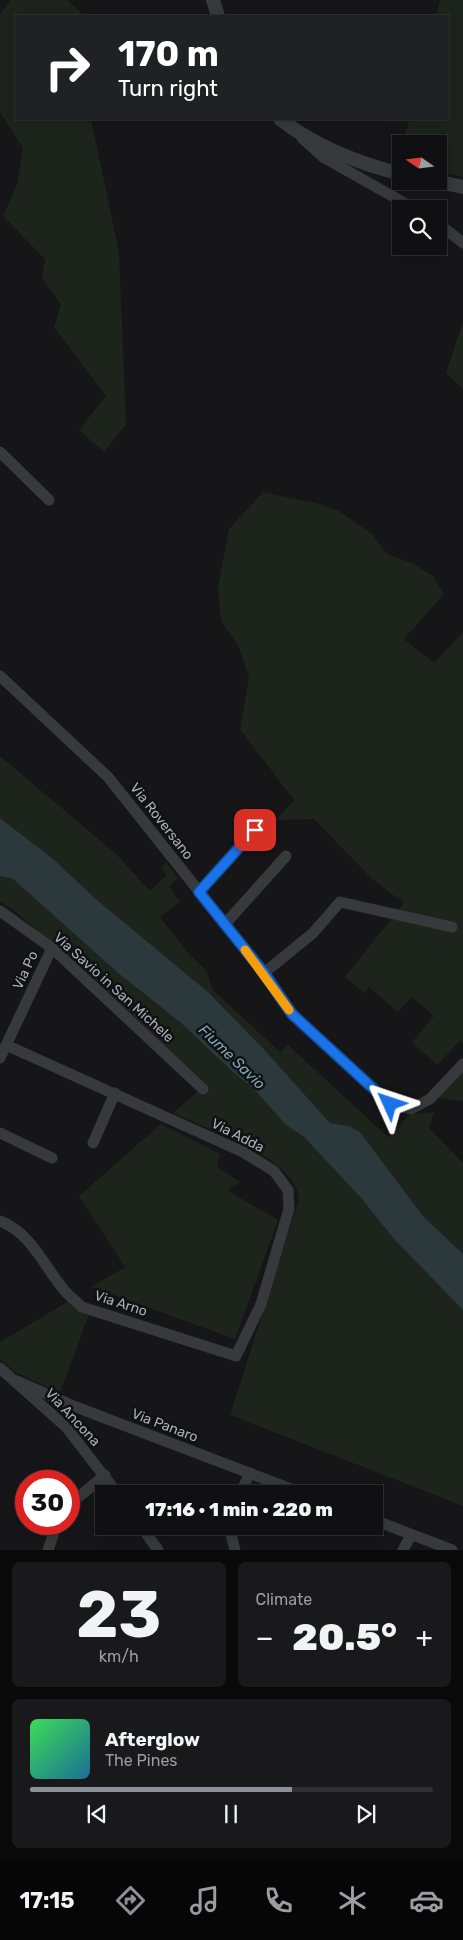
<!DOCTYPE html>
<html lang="en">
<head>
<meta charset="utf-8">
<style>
  :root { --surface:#101012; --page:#19191b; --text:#f1f3f6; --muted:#9c9d9f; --line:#303032; --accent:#8c9099 }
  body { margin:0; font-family:Rubik,sans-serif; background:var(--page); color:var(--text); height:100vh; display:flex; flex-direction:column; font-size:19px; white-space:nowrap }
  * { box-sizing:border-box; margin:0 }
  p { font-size:16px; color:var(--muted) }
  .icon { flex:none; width:28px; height:28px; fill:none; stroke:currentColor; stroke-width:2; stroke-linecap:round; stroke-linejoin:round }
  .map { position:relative; height:1550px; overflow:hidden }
  .drawer { display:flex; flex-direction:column; gap:12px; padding:12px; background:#09090a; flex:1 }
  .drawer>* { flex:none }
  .banner { position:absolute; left:15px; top:15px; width:434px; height:105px; border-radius:0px; box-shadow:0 2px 12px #0003,0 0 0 1px var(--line); background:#202124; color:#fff; overflow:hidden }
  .needle { width:32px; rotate:284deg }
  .buttons { position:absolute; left:392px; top:135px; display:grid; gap:10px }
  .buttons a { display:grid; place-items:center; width:55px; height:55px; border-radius:0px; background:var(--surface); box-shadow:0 2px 12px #0003,0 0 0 1px var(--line); font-size:25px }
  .speed { position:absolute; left:15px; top:1470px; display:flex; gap:10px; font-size:25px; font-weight:700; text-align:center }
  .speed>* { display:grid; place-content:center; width:65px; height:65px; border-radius:50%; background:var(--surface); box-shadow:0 2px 12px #0003,0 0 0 1px var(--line); line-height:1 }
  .speed .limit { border:8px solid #d22; background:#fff; color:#111 }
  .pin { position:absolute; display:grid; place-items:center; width:42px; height:42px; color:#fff; margin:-21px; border-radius:10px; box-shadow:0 2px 8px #0006 }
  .me { position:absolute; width:55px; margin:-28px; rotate:312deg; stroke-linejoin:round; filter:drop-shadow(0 0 4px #0008) }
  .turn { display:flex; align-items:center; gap:18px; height:105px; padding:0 20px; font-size:22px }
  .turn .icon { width:65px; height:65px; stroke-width:2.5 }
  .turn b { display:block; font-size:35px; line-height:42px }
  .big { font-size:38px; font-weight:800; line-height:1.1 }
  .drawer .widget { flex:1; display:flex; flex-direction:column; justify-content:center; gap:8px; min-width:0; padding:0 18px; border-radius:8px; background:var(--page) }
  .drawer .dial { align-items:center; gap:0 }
  .dial b { font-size:65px; line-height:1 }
  .song { display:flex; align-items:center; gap:15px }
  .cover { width:60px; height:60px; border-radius:8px; background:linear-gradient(135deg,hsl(130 70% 55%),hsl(200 70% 35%)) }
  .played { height:5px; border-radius:2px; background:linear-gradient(90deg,var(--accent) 65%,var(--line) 65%) }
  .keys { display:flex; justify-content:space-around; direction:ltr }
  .heat { display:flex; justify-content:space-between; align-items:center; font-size:28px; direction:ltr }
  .drawer .tiles { flex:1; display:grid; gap:12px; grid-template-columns:1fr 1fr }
  .widget:last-child { grid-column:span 2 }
  .trip { position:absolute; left:95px; top:1485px; width:288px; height:50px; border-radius:0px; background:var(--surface); box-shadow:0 2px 12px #0003,0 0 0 1px var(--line); font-weight:800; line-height:50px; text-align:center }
  .menu { display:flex; height:80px; justify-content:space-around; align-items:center; background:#060607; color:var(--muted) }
  .menu .icon { width:35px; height:35px }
  .menu .active { color:var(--accent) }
  .menu b { font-size:22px; color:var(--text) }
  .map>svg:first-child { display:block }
</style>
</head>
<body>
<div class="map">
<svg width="463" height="1550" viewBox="0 0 463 1550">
  <rect width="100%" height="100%" fill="#161618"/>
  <!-- green -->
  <g fill="#1c241c">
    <polygon points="11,0 67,0 85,16 16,16 16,119 91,119 119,252 126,424 104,452 79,430 106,396 54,327 61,304 42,278 45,259 3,216 17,185 23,148 0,112 0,15"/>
    <polygon points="440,0 463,0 463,177 439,172 439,144 403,144 409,119 448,119 448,16 436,16"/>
    <polygon points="463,322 463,389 446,373"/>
    <polygon points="263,492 319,504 339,511 372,534 387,554 412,563 433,576 444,594 404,639 434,663 463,632 463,1043 460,1041 437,1065 412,1042 434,1016 412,997 398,1012 369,987 364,993 345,977 404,903 372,879 314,819 276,820 294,800 240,729 249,678 239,647 221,621 218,587 229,529"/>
    <polygon points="0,756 116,854 150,891 167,875 161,868 166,862 178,878 169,886 180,902 160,917 187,952 206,970 213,990 280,1052 288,1045 388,1137 410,1114 434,1112 429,1128 463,1163 463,1254 423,1216 360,1132 349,1126 330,1123 261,1046 208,992 96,899 52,858 0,818"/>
    <path d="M0 876 13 879 118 973 181 1023 234 1073 253 1088 286 1125 304 1137 361 1198 394 1239 463 1310V1506L230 1415 299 1200C297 1158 207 1129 173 1113L206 1084 54 946 14 910 0 902Z"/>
    <polygon points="463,1069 463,1101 438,1098"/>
    <polygon points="161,1124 220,1154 217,1167 240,1182 228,1191 278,1220 235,1339 91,1287 125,1267 79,1196"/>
    <polygon points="69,1301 89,1314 60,1393 15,1372 0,1359 0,1342"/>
  </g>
  <!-- water -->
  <polygon fill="#2b393d" points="0,818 52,858 96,899 208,992 261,1046 330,1123 349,1126 360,1132 423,1216 463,1254 463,1310 394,1239 361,1198 304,1137 286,1125 253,1088 234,1073 181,1023 118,973 13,879 0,876"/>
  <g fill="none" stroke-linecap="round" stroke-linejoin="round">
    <!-- minor -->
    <g stroke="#37393d" stroke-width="11">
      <polyline points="302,138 323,157 415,209"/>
      <polyline points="439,224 463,243"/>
      <polyline points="0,452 49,500"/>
      <polyline points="0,676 108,777 264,973 292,1014 390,1104 411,1109 430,1099 463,1064"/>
      <polyline points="199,892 255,830"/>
      <polyline points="0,911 52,948 203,1089"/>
      <polyline points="225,924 286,856"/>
      <polyline points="264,973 313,933 340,902 452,927"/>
      <polyline points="0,1058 52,948"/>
      <polyline points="0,1133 52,1158"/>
      <polyline points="93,1143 115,1093"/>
      <path d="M0 1221C32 1233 44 1267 65 1291 70 1297 77 1302 82 1307L236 1356 261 1304 289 1209 288 1190 274 1171 243 1152 6 1045"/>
      <polyline points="0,1368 66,1427 118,1494"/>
      <polyline points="17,1381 76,1407 304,1494"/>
      <polyline points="240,1494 250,1473"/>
      <polyline points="69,1505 105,1475"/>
      <polyline points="374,1520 452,1550"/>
      <polyline points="141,1526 158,1550"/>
      <polyline points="229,1526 235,1550"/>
      <polyline points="48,1550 57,1524"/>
      <polyline points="403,1550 411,1535"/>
    </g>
    <!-- tertiary -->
    <g stroke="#37393d" stroke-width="14">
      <polyline points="213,0 218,16"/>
      <path d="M280 119C316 147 357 163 401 174"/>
      <polyline points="435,181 463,187"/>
    </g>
  </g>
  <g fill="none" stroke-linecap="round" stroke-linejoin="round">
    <defs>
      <polyline id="route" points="255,830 199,892 264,973 292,1014 390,1104"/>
    </defs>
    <!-- route casing -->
    <use href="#route" stroke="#114b97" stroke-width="12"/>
    <!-- route -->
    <use href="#route" stroke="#1a73e8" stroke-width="9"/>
    <!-- slow -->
    <polyline stroke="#f59e0b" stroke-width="9" points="245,950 289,1010"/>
  </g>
  <g text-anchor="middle" stroke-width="5" stroke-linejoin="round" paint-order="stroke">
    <!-- street labels -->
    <g font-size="14" fill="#a7b0b9" stroke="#111113">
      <text transform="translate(162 821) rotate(52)" y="5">Via Roversano</text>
      <text transform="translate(25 970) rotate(-65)" y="5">Via Po</text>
      <text transform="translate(114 987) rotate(42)" y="5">Via Savio in San Michele</text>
      <text transform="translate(238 1135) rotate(27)" y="5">Via Adda</text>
      <text transform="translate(121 1303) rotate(18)" y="5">Via Arno</text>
      <text transform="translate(73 1417) rotate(47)" y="5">Via Ancona</text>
      <text transform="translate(165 1425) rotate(21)" y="5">Via Panaro</text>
    </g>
    <!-- water labels -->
    <g font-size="15" font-style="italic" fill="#7ca7b6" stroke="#111113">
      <text transform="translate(232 1057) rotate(44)" y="5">Fiume Savio</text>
    </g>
  </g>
</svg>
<div class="buttons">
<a><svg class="needle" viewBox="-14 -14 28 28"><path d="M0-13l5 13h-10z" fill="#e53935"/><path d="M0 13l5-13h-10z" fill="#9c9d9f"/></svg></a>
<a><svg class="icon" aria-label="search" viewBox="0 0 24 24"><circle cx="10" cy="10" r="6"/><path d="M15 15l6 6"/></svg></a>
</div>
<div class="speed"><div class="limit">30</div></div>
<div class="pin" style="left:255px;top:830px;background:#d93025"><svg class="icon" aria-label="arrive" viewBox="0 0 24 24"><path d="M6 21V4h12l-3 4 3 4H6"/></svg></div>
<svg class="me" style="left:390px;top:1104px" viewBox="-20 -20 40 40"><path d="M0-17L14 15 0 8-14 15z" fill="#1a73e8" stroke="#fff" stroke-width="4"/></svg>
<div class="trip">17:16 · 1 min · 220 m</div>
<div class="banner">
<div class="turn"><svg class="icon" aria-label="right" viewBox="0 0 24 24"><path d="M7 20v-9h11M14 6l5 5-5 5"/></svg><div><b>170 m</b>Turn right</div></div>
</div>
</div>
<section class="drawer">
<div class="tiles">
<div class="widget dial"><b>23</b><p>km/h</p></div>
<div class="widget"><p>Climate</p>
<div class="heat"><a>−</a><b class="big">20.5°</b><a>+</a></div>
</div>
<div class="widget">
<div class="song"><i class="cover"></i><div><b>Afterglow</b><p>The Pines</p></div></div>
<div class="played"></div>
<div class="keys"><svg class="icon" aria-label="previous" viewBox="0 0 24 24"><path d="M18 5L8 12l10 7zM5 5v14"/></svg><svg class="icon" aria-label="pause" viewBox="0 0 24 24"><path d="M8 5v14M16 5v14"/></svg><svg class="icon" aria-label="next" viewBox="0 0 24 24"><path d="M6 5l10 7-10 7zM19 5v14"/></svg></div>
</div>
</div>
</section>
<nav class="menu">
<b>17:15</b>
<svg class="icon active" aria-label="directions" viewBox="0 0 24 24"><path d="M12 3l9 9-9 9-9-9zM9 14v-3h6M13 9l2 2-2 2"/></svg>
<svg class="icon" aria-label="music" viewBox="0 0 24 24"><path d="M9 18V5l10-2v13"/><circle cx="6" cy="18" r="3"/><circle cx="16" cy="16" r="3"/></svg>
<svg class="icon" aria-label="phone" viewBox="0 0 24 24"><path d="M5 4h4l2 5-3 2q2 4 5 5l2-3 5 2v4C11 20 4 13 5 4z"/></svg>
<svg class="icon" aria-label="climate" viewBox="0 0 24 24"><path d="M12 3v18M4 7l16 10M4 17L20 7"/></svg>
<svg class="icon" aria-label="car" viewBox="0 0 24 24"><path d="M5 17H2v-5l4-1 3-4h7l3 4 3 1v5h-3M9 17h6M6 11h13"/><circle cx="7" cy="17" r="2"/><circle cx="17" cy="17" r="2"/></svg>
</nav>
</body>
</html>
